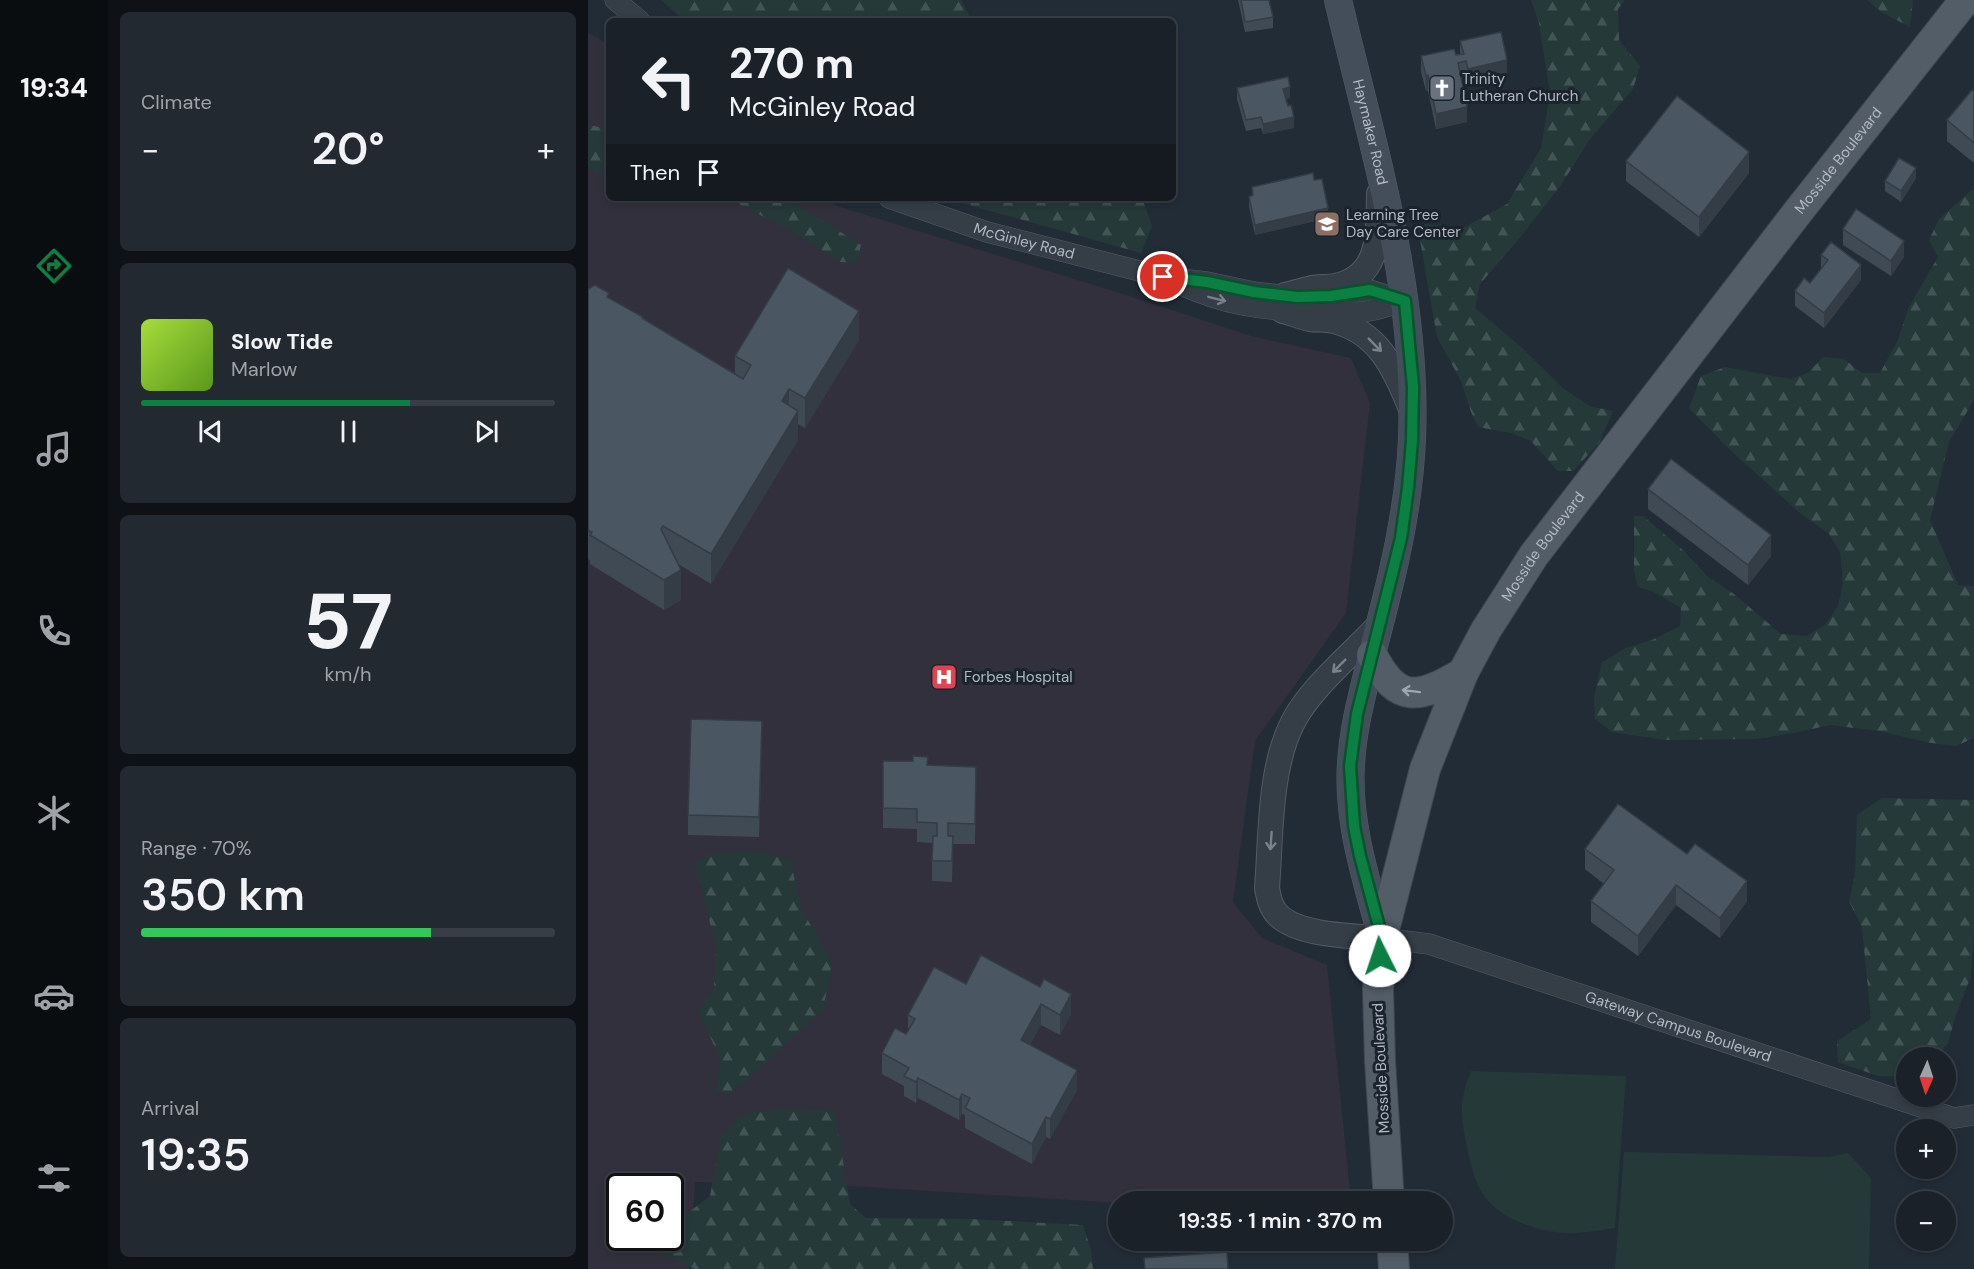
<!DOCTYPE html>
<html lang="en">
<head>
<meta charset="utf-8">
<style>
  :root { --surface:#1a2129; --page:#232931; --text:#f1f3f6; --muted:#9fa3a8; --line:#383e46; --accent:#0b8043 }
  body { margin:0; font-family:"DM Sans",sans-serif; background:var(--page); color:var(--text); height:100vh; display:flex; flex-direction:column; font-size:22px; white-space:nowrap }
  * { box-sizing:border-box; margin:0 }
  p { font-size:20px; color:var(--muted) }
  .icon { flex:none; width:33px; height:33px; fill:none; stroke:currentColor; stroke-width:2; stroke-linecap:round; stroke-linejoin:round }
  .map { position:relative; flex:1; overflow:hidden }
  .panel { display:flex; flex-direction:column; gap:12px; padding:12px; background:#0e1217; width:480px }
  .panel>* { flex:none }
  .guide { position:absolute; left:18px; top:18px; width:570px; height:183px; border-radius:9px; box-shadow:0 3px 9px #0003,0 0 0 2px var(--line); background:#1a2129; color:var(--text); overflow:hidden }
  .needle { width:39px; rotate:183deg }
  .fabs { position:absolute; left:1308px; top:1047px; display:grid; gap:12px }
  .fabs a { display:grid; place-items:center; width:60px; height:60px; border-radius:50%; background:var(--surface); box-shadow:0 3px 9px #0003,0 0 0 2px var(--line); font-size:30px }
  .speed { position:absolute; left:18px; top:1173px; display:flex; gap:12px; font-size:30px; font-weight:700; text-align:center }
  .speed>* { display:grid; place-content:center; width:78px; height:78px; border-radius:50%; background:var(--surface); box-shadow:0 3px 9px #0003,0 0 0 2px var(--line); line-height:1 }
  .speed .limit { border:3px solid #111; border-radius:9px; background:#fff; color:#111 }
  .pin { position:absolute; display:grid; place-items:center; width:51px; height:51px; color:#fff; margin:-26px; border:3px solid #fff; border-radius:50%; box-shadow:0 2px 6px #0007 }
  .me { position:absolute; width:66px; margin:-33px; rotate:356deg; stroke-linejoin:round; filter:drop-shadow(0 0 4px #0008) }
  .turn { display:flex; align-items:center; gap:21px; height:126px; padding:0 24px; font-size:27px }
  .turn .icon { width:78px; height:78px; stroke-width:2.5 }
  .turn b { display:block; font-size:42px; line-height:51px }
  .then { display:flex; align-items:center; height:57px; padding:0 24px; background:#0003; gap:12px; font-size:22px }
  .big { font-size:45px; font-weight:600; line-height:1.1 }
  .panel .tile { flex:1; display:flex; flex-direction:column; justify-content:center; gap:9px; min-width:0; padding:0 21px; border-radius:9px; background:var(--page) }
  .panel .dial { align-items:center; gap:0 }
  .dial b { font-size:78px; line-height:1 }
  .song { display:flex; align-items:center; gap:18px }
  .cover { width:72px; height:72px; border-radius:9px; background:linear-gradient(135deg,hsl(80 70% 55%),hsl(90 70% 35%)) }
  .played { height:6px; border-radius:3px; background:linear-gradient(90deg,var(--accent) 65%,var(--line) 65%) }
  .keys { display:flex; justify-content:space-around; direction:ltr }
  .heat { display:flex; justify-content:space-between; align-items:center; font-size:33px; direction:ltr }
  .charge { height:9px; border-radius:4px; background:linear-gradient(90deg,#34c759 70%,var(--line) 0) }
  .trip { position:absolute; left:520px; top:1191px; width:345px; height:60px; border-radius:30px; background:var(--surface); box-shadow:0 3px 9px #0003,0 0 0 2px var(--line); font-weight:600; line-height:60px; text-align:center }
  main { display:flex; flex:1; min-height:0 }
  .menu { display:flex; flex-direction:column; width:108px; justify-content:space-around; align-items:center; background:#0a0d10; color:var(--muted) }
  .menu .icon { width:42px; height:42px }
  .menu .active { color:var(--accent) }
  .menu b { font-size:27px; color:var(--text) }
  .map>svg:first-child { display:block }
</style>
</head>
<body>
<main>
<nav class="menu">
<b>19:34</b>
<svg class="icon active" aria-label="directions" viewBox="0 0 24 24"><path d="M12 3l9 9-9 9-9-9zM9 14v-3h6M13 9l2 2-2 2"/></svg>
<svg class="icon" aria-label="music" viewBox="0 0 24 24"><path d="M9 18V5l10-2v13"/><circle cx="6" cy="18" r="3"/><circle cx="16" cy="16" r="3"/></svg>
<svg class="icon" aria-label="phone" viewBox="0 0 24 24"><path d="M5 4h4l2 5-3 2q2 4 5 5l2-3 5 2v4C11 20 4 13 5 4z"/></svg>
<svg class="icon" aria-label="climate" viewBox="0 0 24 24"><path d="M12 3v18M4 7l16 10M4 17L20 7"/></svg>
<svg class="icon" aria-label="car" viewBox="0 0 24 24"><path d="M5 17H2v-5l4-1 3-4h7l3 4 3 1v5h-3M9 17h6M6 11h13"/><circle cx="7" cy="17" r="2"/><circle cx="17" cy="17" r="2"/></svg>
<svg class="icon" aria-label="filters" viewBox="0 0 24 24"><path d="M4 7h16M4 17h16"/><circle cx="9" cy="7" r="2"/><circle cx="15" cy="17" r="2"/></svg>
</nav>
<section class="panel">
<div class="tile"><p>Climate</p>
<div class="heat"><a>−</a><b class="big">20°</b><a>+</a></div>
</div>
<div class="tile">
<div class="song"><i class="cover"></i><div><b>Slow Tide</b><p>Marlow</p></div></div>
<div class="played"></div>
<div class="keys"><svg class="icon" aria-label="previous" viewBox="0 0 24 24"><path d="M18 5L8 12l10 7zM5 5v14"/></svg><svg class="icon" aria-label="pause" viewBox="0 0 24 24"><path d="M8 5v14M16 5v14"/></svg><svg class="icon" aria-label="next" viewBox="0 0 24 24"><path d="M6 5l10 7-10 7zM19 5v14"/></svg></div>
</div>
<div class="tile dial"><b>57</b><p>km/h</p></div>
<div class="tile"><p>Range · 70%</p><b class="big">350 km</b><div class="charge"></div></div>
<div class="tile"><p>Arrival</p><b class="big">19:35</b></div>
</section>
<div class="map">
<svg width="1386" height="1269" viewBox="0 0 1386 1269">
  <defs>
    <pattern id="forest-firs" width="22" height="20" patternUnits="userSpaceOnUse" patternTransform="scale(1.5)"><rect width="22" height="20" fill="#253939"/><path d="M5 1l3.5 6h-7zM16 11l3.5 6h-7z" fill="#425454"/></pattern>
  </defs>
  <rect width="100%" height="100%" fill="#222c37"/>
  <!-- medical -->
  <path fill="#31303c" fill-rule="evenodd" d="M0 33 21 44V198H239L249 206 535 294 663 336 763 358 782 403 758 613 667 741 645 902 674 938 739 965 763 1201 531 1203 264 1186 107 1182 101 1269H0ZM32 1186H82V1238H32Z"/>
  <!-- forest -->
  <g fill="url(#forest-firs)">
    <polygon points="73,0 373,0 381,15 379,21 97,21"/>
    <polygon points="943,0 1037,0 1030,9 1031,40 1052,66 1045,89 1002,139 973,185 930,240 892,284 887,308 933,347 975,388 1001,406 1025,411 1011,443 985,471 970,471 943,441 923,433 890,427 883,412 873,381 849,337 829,223 875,228 919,204 953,148 962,94 951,23"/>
    <polygon points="1279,0 1325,0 1322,27 1295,13"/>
    <polygon points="0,125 21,129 21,175 0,170"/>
    <polygon points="1386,188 1386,400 1361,442 1342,520 1370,585 1386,586 1386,738 1368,746 1343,743 1290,731 1242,725 1206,733 1168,739 1078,740 1024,732 1007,719 1006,696 1014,662 1038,648 1064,640 1092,626 1093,608 1066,592 1050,587 1046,571 1046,516 1055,516 1096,551 1120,577 1146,594 1193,634 1218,636 1237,625 1250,606 1255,583 1252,552 1241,534 1213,514 1180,484 1142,450 1101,408 1113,376 1137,367 1202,379 1220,373 1235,357 1256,359 1274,373 1292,373 1309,342 1321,307 1350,257 1341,240 1351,219"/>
    <polygon points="130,198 199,198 273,245 269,263 252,262 205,232 151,204"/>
    <polygon points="356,198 554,198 564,226 553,253"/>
    <polygon points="1294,798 1386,800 1386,933 1383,976 1368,1015 1360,1043 1348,1057 1318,1058 1318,1077 1290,1076 1250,1062 1249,1041 1283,1019 1274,928 1261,901 1267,874 1269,815"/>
    <polygon points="164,851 202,859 213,908 244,963 235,1010 157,1081 141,1093 128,1091 132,1058 110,1011 126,987 128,947 107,863 120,854"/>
    <polygon points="203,1108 247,1112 262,1204 278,1218 383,1219 495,1225 503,1250 505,1269 107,1269 57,1246 68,1238 82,1238 83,1226 122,1196 133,1135 154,1115"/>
  </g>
  <!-- pitch -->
  <g fill="#253939">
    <path d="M883 1071 1038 1076 1027 1228C1011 1230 994 1234 977 1233 948 1231 908 1218 893 1191 886 1179 882 1161 879 1147 872 1114 871 1102 883 1071Z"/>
    <polygon points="1036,1152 1241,1157 1260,1153 1283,1178 1281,1269 1027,1269"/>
  </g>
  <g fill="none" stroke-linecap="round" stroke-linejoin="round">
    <defs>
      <g id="minor">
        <polyline points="27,0 52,21"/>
        <path id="s1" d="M301 198 399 232 575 277 619 282 666 292 712 297"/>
        <path d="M591 284C638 306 675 310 726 312 745 313 767 314 786 310 796 308 807 304 817 301"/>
        <polyline points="741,296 782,290 817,301"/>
        <path id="s2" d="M794 938 841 944 1366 1118 1386 1115"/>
      </g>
      <g id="tertiary">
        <path d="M697 295C706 293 715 290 724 288 732 287 740 287 747 286 794 277 790 231 791 194"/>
        <path d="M695 311C704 313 713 317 722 319 730 320 738 319 746 321 792 333 806 369 823 409"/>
        <path d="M792 624C765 653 720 690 704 724 681 770 683 837 679 888 681 898 682 906 689 914 709 936 766 936 794 938"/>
      </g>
      <g id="secondary">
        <path id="s3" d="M750 0C784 144 830 290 824 439 821 510 804 578 786 646 777 685 765 724 763 764 759 823 779 882 794 938"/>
      </g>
      <g id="primary">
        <path d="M784 655C810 706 832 698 875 673"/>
        <path id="s4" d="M801 1202 792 1061 790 990 794 938 837 769 875 673 898 630 946 555 1209 213 1377 0"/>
        <polyline points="804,1240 806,1269"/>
      </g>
    </defs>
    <!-- minor casing -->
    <use href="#minor" stroke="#535c65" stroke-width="21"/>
    <!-- tertiary casing -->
    <use href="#tertiary" stroke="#535c65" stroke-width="26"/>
    <!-- secondary casing -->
    <use href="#secondary" stroke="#535c65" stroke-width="28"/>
    <!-- primary casing -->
    <use href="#primary" stroke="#3f4751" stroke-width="32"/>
    <!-- minor -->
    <use href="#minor" stroke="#353e47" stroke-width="20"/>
    <!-- tertiary -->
    <use href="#tertiary" stroke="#353e47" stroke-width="24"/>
    <!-- secondary -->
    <use href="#secondary" stroke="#444d5a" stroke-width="27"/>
    <!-- primary -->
    <use href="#primary" stroke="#535d67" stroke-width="30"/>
  </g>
  <!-- wall -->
  <g fill="#404a54">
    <polygon points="650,0 681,0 685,17 685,28 657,32"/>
    <polygon points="872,41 919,76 880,85 878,76 873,77 879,122 848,129 840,91 838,91 833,72 833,56 872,55"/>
    <polygon points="649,88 702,98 698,99 706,128 675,134 673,128 658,131 649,99"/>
    <polygon points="1386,91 1386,163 1359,141 1359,120"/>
    <polygon points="1038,161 1161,173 1111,237 1038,181"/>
    <polygon points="1328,178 1313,202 1297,191 1297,181"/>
    <polygon points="726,180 740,218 667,235 661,207 661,197 664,196 664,187"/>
    <polygon points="1255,229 1316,257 1303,276 1255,245"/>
    <polygon points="1233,255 1273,280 1236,328 1207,306 1207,291 1222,283 1233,269"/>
    <polygon points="0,289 21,298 147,374 147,356 271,340 217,428 210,424 210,440 123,584 90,564 93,600 76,610 2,564 2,561 0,559"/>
    <polygon points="1060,489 1183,556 1160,585 1060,509"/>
    <polygon points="174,742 171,837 100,835 100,815"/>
    <polygon points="295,761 340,765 388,787 387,844 365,844 364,882 344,881 344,843 329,842 329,829 295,828"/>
    <polygon points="997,849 1159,901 1132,938 1088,905 1050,956 1003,922 1003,901 1016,884 997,869"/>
    <polygon points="393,955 483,1014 472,1035 453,1025 442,1044 489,1090 462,1139 458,1137 444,1164 377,1128 377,1115 374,1114 371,1120 330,1098 328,1103 316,1096 316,1086 294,1074 294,1053 318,1034 320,1030 320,1015 378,984"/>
  </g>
  <!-- shaded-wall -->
  <g fill="#343c45">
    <polygon points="919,60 919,76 880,85 880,69"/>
    <polygon points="840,75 840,91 838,91 838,76"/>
    <polygon points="702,87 702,98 695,99 695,89"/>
    <polygon points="879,107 879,122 848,129 848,114"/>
    <polygon points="706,117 706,128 675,134 675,124"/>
    <polygon points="1161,152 1161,173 1111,237 1111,217"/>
    <polygon points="1328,168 1328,178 1313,202 1313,191"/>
    <polygon points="740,208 740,218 667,235 667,225"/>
    <polygon points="1316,241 1316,257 1303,276 1303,261"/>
    <polygon points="1273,265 1273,280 1236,328 1236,313"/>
    <polygon points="271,311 271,340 217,428 217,398"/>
    <polygon points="201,389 201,418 194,401"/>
    <polygon points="210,411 210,440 123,584 123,554"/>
    <polygon points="1183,535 1183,556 1160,585 1160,565"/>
    <polygon points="93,570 93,600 76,610 76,580"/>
    <polygon points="174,721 174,742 171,837 171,817"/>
    <polygon points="388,767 388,787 387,844 387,824"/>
    <polygon points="1159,881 1159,901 1132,938 1132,918"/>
    <polygon points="1088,885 1088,905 1050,956 1050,936"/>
    <polygon points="483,994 483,1014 472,1035 472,1015"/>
    <polygon points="453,1004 453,1025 433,1060 433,1040"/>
    <polygon points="489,1070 489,1090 462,1139 462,1119"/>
    <polygon points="330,1078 330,1098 328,1103 328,1082"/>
    <polygon points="374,1094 374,1114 371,1120 371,1100"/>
    <polygon points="458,1117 458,1137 444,1164 444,1144"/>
  </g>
  <!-- building -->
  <g fill="#4a5662" stroke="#343c45" stroke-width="1.5">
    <polygon points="653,0 681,0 685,17 657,22"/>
    <polygon points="913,32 919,60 880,69 878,61 870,63 879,107 848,114 840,75 838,76 833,56 866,49 868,55 876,54 872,41"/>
    <polygon points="700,77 702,87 695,89 700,106 703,105 706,117 675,124 673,117 658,120 649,88"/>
    <polygon points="1384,90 1386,91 1386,143 1359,120"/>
    <polygon points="1089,96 1161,152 1111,217 1038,161"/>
    <polygon points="1311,158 1328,168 1313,191 1297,181"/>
    <polygon points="725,173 726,180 734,179 740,208 667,225 661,197 665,195 664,187"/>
    <polygon points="1268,209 1316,241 1303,261 1255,229"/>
    <polygon points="1243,242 1273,265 1236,313 1207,291 1216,278 1222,283 1240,260 1233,255"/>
    <polygon points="200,268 271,311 217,398 201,389 194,401 210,411 123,554 75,526 73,529 93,570 76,580 2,535 4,532 0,530 0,289 7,285 21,293 19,297 55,317 54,318 155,379 163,365 147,356"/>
    <polygon points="1083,459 1183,535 1160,565 1060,489"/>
    <polygon points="103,719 174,721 171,817 100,815"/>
    <polygon points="325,756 340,757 339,765 388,767 387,824 360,823 360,836 365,836 364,861 344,861 345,836 349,836 349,823 329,822 329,809 295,808 295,761 325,761"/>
    <polygon points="1030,804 1099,854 1107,844 1159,881 1132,918 1088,885 1050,936 1003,901 1026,870 997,849"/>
    <polygon points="393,955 452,987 456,979 483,994 472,1015 453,1004 433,1040 489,1070 462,1119 458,1117 444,1144 377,1108 382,1098 374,1094 371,1100 330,1078 328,1082 316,1076 321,1068 294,1053 307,1028 318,1034 327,1019 320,1015 346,967 378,984"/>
    <polygon points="639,1252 640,1269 557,1269 556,1258"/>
  </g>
  <!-- one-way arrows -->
  <defs><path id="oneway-shaft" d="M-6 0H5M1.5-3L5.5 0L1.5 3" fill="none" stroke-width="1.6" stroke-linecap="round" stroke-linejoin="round" transform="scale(1.5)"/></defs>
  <g stroke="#79828c">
    <use href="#oneway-shaft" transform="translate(629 299) rotate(14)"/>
    <use href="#oneway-shaft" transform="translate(787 345) rotate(45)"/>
    <use href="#oneway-shaft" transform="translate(751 666) rotate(135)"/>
    <use href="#oneway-shaft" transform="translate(683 841) rotate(94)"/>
  </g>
  <use stroke="#9da7b1" href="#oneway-shaft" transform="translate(823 691) rotate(-173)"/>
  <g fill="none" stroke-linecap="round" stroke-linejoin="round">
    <defs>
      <polyline id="route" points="575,277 619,282 666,292 709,297 743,296 782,290 817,301 825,387 824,440 820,488 813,538 769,714 762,766 766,826 772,856 794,938 792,956"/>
    </defs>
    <!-- route casing -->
    <use href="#route" stroke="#07532c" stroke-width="15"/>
    <!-- route -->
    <use href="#route" stroke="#0b8043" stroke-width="10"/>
  </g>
  <!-- icons -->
  <defs>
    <symbol id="church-square" viewBox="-11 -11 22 22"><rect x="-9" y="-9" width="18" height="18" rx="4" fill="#6b7280" stroke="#1b232c"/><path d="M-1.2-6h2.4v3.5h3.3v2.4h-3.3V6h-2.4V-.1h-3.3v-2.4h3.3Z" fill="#fff"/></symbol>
    <symbol id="school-square" viewBox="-11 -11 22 22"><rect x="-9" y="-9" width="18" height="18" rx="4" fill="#8d6e63" stroke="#1b232c"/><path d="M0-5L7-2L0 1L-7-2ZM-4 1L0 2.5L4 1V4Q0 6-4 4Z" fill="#fff"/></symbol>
    <symbol id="hospital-square" viewBox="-11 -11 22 22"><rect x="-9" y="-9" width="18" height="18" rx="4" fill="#e0444e" stroke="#1b232c"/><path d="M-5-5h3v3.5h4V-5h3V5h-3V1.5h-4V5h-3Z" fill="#fff"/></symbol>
  </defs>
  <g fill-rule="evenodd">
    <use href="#church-square" x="839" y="73" width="30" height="30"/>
    <use href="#school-square" x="724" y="209" width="30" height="30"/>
    <use href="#hospital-square" x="341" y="662" width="30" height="30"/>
  </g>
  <g text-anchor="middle" stroke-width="6" stroke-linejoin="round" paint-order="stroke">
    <!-- poi labels -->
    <g font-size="15" fill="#b0b9c4" stroke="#1b232c" text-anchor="start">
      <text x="874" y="84">Trinity<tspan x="874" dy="17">Lutheran Church</tspan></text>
      <text x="758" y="220">Learning Tree<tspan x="758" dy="17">Day Care Center</tspan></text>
      <text x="376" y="682">Forbes Hospital</text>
    </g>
    <!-- street labels -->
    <g font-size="15" fill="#b0b9c4" stroke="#1b232c">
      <text dy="5" stroke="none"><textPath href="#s3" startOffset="136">Haymaker Road</textPath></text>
      <text dy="5" stroke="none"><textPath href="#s4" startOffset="1178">Mosside Boulevard</textPath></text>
      <text dy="5" stroke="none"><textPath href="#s1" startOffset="142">McGinley Road</textPath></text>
      <text dy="5" stroke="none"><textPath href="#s4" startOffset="692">Mosside Boulevard</textPath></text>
      <text dy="5" stroke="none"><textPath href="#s2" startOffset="310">Gateway Campus Boulevard</textPath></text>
      <text transform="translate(793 1068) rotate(-93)" y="5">Mosside Boulevard</text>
    </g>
  </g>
</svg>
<div class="fabs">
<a><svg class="needle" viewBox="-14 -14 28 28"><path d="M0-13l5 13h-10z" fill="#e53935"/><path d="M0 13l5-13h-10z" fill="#9fa3a8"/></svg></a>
<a>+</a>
<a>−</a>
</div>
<div class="speed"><div class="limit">60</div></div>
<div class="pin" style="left:575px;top:277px;background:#d93025"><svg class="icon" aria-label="arrive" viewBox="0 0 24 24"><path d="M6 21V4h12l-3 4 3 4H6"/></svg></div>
<svg class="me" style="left:792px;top:956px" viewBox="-20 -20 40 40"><circle r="19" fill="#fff"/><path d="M0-13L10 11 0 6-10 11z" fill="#0b8043"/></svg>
<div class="trip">19:35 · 1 min · 370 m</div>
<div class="guide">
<div class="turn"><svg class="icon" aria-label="left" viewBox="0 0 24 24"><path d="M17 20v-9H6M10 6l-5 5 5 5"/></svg><div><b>270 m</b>McGinley Road</div></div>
<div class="then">Then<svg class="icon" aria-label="arrive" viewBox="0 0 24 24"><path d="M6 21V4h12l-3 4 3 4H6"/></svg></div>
</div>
</div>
</main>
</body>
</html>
